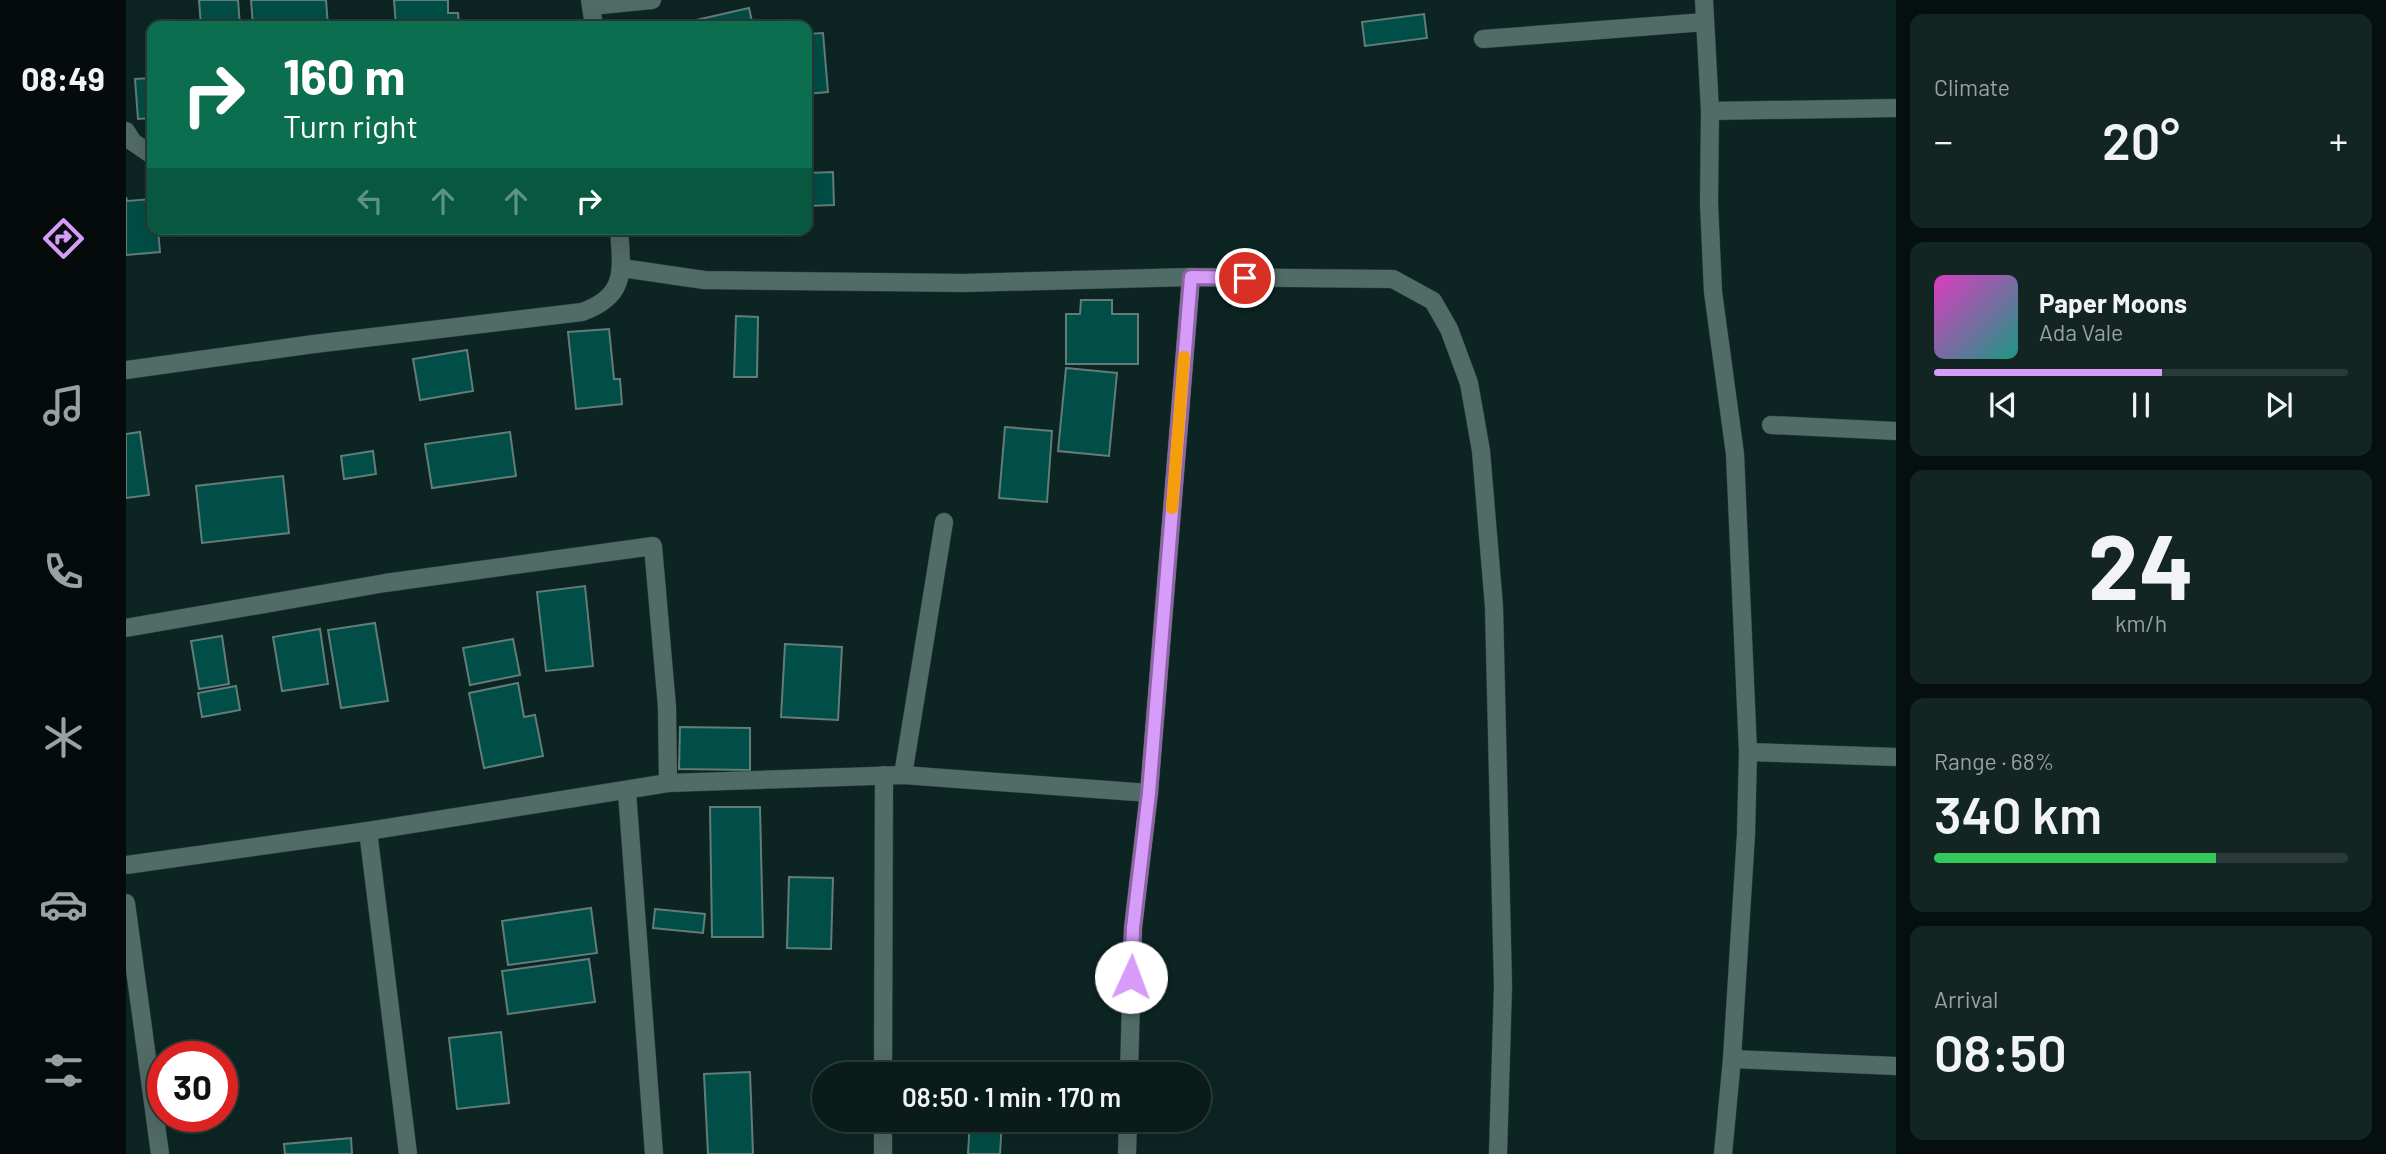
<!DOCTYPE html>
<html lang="en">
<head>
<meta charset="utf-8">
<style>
  :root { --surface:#091c1a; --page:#122523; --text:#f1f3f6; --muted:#99a1a2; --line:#293a39; --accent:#d79bf9 }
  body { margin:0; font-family:Barlow,sans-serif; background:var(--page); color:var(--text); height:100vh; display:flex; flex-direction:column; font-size:26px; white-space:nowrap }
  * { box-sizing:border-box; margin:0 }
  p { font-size:23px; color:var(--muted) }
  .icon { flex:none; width:38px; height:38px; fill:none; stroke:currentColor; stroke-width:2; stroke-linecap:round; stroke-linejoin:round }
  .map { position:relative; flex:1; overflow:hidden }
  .drawer { display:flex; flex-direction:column; gap:14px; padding:14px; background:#050f0e; width:490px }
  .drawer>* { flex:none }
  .guide { position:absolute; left:21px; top:21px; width:665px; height:214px; border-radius:14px; box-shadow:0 7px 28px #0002,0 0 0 2px var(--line); background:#0b6e4f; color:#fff; overflow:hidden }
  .speed { position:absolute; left:21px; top:1041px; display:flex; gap:14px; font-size:35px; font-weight:700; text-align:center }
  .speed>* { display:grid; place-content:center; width:91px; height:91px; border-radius:50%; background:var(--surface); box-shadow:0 7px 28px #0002,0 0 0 2px var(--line); line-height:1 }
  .speed .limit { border:10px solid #d22; background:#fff; color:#111 }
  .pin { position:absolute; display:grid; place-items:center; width:60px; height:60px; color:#fff; margin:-30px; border:4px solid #fff; border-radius:50%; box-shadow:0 2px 7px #0007 }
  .me { position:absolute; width:77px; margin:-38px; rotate:2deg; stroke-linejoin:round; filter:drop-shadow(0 0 5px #0008) }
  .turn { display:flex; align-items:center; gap:24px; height:147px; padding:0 21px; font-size:32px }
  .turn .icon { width:91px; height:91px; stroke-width:2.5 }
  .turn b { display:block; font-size:49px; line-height:60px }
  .lanes { display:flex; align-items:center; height:66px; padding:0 21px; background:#0003; justify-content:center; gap:35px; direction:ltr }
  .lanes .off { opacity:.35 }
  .big { font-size:52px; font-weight:600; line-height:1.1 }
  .drawer .card { flex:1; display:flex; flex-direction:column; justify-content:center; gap:10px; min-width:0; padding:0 24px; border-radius:14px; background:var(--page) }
  .drawer .dial { align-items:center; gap:0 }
  .dial b { font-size:91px; line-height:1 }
  .song { display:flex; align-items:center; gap:21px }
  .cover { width:84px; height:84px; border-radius:10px; background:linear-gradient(135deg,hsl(310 70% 55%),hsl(170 70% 35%)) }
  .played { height:7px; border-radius:4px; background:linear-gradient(90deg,var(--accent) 55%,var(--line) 55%) }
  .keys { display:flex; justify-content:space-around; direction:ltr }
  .heat { display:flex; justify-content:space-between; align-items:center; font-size:38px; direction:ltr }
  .charge { height:10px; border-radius:5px; background:linear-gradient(90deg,#34c759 68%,var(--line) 0) }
  .trip { position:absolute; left:686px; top:1062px; width:399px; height:70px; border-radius:35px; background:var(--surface); box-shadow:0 7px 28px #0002,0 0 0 2px var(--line); font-weight:600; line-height:70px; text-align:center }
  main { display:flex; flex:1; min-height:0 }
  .menu { display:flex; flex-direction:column; width:126px; justify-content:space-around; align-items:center; background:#040b0a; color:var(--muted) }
  .menu .icon { width:49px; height:49px }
  .menu .selected { color:var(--accent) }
  .menu b { font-size:32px; color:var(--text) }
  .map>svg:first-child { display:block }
</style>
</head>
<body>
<main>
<nav class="menu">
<b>08:49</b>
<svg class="icon selected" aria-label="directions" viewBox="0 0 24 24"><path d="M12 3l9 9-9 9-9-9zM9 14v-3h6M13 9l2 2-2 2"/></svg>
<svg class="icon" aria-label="music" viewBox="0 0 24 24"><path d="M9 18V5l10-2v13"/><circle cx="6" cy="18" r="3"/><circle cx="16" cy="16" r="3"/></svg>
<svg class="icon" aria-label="phone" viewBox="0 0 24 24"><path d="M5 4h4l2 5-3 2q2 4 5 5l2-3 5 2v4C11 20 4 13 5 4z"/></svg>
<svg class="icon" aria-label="climate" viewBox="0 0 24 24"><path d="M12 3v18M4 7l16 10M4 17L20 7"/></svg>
<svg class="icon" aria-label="car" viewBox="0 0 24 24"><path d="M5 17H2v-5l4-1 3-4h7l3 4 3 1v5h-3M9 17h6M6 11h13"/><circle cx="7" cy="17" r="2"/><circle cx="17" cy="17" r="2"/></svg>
<svg class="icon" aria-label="filters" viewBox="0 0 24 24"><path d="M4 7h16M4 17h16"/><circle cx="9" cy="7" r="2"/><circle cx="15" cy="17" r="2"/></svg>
</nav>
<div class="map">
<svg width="1770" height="1154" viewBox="0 0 1770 1154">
  <rect width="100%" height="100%" fill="#0c2523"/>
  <!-- building -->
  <g fill="#004e47" stroke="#627d79" stroke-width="2">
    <polygon points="73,0 112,0 114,26 75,26"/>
    <polygon points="125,0 200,0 202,26 127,26"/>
    <polygon points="268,0 322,0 322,13 332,13 333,26 270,26"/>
    <polygon points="623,8 627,26 544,26"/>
    <polygon points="1298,14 1301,38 1239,46 1236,22"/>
    <polygon points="392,20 392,26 342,26 342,22"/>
    <polygon points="697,33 702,92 681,94 681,34"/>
    <polygon points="26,78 26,118 12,119 9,79"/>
    <polygon points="707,172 708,205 681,206 681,173"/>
    <polygon points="0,197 1,201 26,199 26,229 32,229 34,252 0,255"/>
    <polygon points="955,300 986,300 986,314 1012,314 1012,364 940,364 940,314 954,314"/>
    <polygon points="610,316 632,317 631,377 608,377"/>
    <polygon points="483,329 488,379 494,379 496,404 450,409 442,332"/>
    <polygon points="341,350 347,391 294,400 287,359"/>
    <polygon points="940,368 991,373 983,456 932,451"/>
    <polygon points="879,427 926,431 921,502 873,498"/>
    <polygon points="14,432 23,495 0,498 0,434"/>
    <polygon points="384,432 390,476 306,488 299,444"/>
    <polygon points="247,451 250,474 218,479 215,456"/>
    <polygon points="157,476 163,533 76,543 70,486"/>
    <polygon points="459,586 467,666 420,671 411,592"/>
    <polygon points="249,623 262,701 215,708 202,630"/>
    <polygon points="194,629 202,684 156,691 147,637"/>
    <polygon points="96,636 103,684 73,689 65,641"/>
    <polygon points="387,639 394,675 344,685 337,648"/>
    <polygon points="659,644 716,647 712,720 655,717"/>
    <polygon points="392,683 398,717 409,715 417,756 358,768 343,693"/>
    <polygon points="110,686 114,710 76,717 72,693"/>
    <polygon points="554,727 624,728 624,770 553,769"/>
    <polygon points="584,807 634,807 637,937 586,937"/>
    <polygon points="663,877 707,878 705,949 661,948"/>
    <polygon points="465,908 471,953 382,965 376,921"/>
    <polygon points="529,909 579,914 577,933 527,928"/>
    <polygon points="463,959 469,1002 382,1014 376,971"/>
    <polygon points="375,1032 383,1103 331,1109 323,1038"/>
    <polygon points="624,1072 627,1154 582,1154 578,1074"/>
    <polygon points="844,1120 876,1120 874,1154 842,1154"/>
    <polygon points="225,1138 226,1154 159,1154 158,1144"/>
  </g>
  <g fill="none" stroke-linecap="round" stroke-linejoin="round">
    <defs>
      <g id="street">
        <polyline points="464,0 468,26"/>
        <polyline points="1578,0 1584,111 1583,203 1587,292 1609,454 1622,752 1620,834 1606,1059 1597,1154"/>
        <polyline points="465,6 526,0"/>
        <polyline points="1357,39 1579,22"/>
        <polyline points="1584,111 1770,108"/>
        <polyline points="0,131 7,142 26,155"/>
        <polyline points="496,268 578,280 838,283 1065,277 1267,279 1307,301 1323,329 1343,383 1355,451 1368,607 1377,986 1372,1154"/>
        <path d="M0 370 188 344 456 312C501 296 496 271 493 229"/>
        <polyline points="1645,425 1770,431"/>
        <polyline points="0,628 259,583 527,546 541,707 542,783"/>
        <polyline points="1622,752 1770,757"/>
        <polyline points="777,775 818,522"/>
        <polyline points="501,792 528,1154"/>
        <polyline points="242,831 282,1154"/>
        <polyline points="0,865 242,831 542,783 777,775 1023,793"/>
        <polyline points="0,903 34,1154"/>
        <polyline points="1606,1059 1770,1066"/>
        <polyline points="757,1074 758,775"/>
        <polyline points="1003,1074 1007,928 1023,793 1065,277"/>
        <polyline points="757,1154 757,1120"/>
        <polyline points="1001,1154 1002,1120"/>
      </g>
    </defs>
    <!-- street casing -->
    <use href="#street" stroke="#28403e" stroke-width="19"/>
    <!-- street -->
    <use href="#street" stroke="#516b67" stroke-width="18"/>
  </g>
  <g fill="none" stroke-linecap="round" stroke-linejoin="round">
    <defs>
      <polyline id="route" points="1005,977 1007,928 1023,793 1065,277 1119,278"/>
    </defs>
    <!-- route casing -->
    <use href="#route" stroke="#8c65a2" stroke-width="18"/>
    <!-- route -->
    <use href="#route" stroke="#d79bf9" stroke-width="12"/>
    <!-- slow -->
    <polyline stroke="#f59e0b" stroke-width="12" points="1046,508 1058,357"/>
  </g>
</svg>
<div class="speed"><div class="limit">30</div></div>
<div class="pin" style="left:1119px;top:278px;background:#d93025"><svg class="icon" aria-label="arrive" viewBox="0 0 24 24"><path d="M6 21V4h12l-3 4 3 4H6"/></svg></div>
<svg class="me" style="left:1005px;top:977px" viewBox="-20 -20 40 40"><circle r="19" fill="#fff"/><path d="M0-13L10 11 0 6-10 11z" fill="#d79bf9"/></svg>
<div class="trip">08:50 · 1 min · 170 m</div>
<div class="guide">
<div class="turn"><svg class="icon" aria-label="right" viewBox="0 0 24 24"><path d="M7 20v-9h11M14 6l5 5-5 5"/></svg><div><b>160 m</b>Turn right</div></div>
<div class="lanes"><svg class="icon off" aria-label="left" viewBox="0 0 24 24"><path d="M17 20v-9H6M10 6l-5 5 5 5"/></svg><svg class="icon off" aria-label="ahead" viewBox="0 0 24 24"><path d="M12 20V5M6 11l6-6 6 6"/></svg><svg class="icon off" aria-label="ahead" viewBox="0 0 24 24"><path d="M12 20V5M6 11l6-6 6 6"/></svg><svg class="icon" aria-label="right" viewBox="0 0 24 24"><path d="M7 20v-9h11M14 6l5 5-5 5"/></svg></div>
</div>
</div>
<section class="drawer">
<div class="card"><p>Climate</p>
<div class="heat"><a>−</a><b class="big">20°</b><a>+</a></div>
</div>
<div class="card">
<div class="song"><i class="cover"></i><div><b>Paper Moons</b><p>Ada Vale</p></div></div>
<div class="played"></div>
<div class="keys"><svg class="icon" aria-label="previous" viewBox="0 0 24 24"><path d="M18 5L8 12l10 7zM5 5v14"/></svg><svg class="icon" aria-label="pause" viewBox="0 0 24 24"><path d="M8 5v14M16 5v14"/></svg><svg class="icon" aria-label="next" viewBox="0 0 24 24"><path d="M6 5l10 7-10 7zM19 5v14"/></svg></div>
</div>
<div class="card dial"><b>24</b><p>km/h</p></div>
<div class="card"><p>Range · 68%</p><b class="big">340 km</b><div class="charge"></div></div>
<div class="card"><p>Arrival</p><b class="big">08:50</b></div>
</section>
</main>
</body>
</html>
